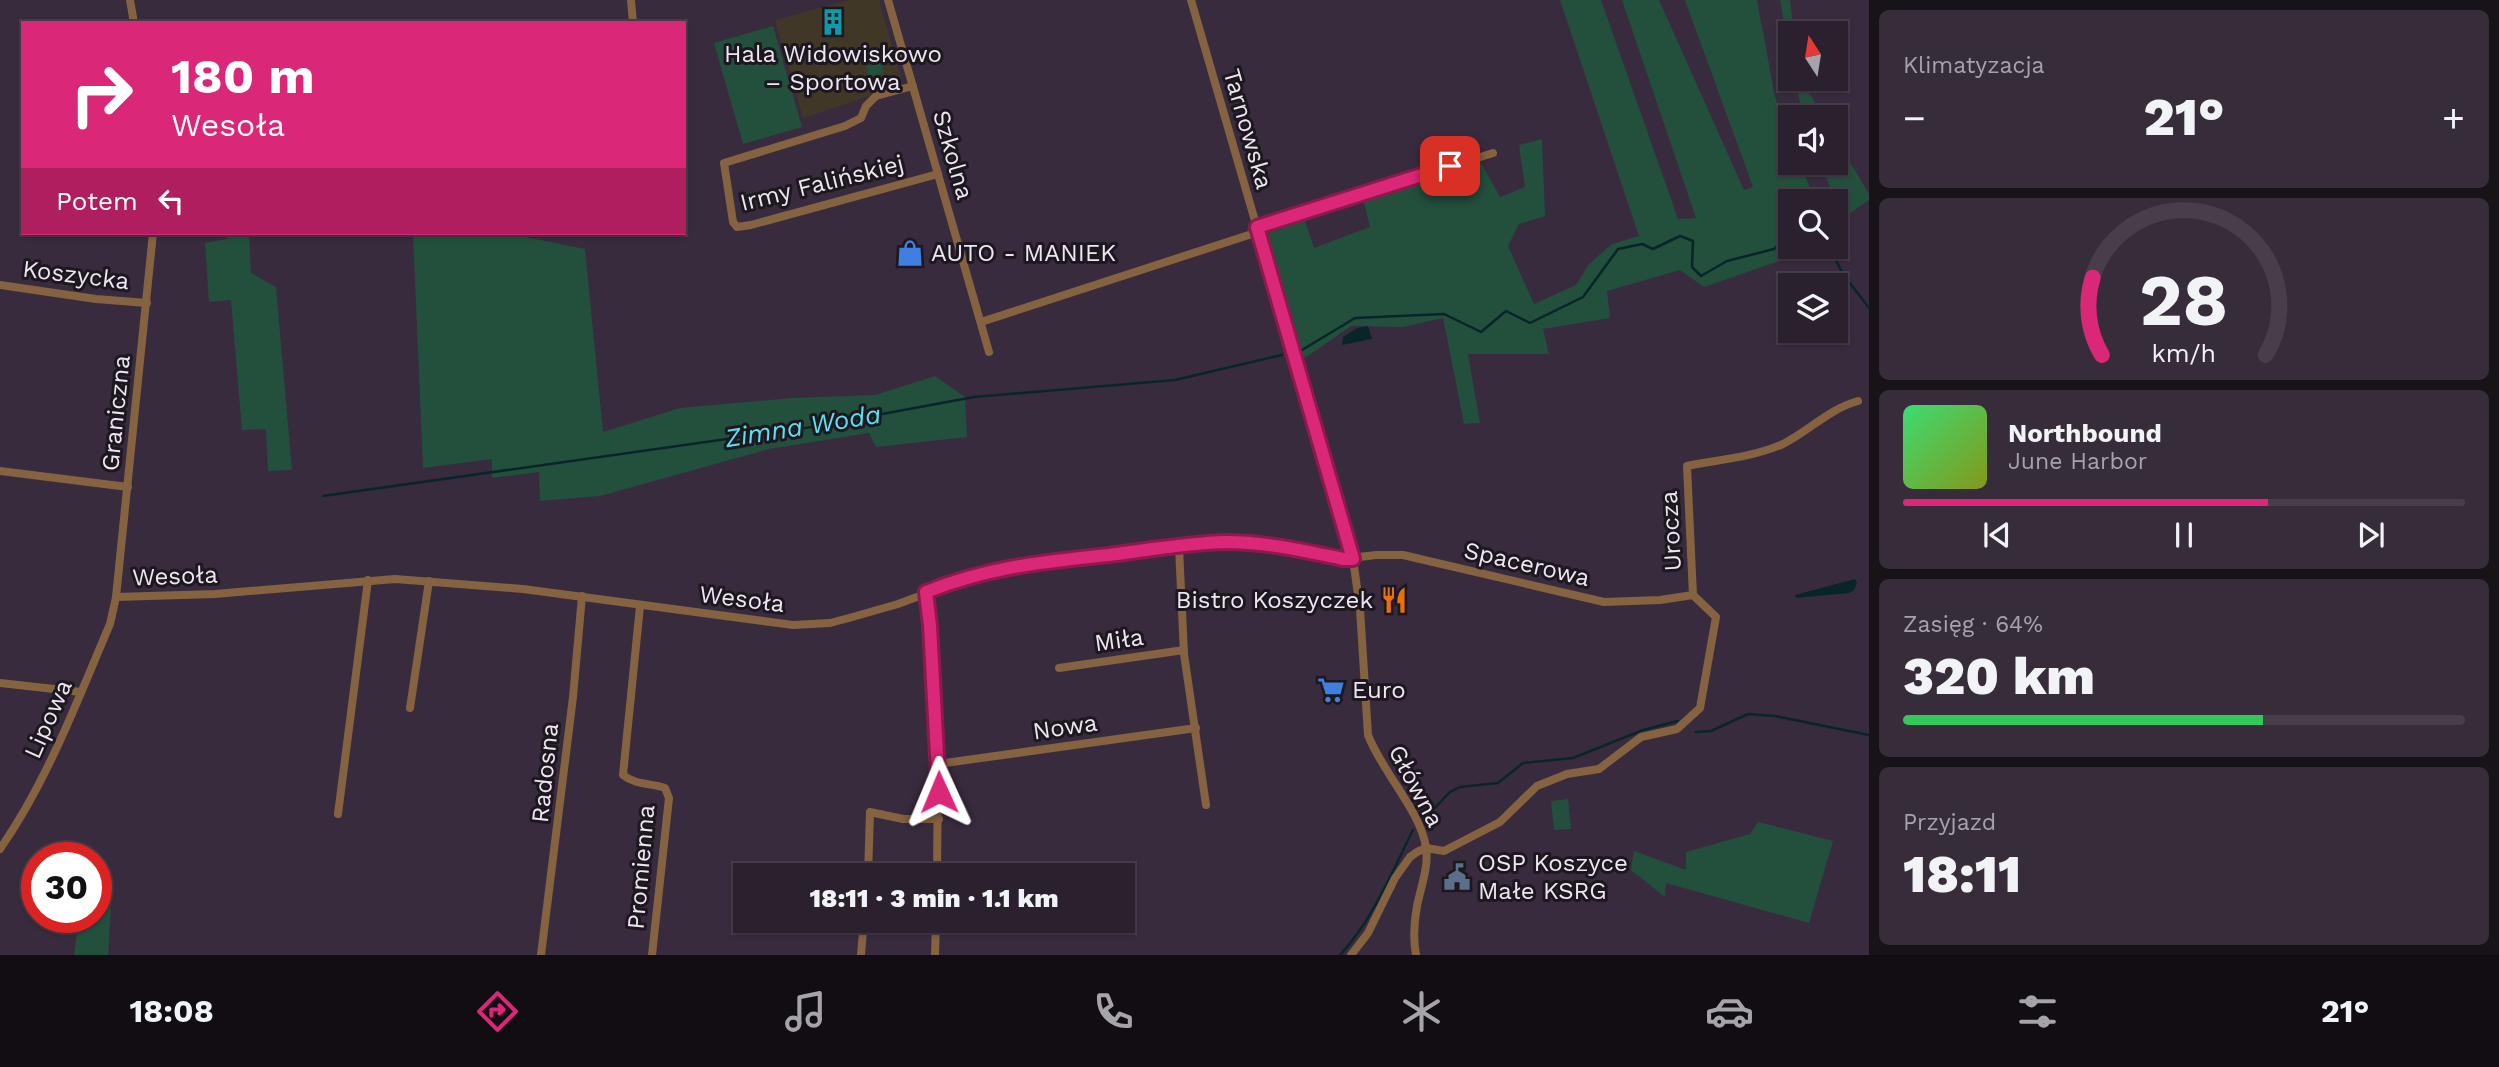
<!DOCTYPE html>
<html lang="pl">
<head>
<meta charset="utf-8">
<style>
  :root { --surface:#2b202e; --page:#372d3a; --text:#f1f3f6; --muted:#a6a3aa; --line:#473e4a; --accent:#db2777 }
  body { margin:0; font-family:"Work Sans",sans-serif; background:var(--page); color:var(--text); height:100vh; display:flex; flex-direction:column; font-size:26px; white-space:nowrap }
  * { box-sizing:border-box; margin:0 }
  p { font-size:23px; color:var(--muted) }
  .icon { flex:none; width:38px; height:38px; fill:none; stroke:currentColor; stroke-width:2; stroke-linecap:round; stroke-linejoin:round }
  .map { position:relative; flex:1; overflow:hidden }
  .details { display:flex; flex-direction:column; gap:10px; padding:10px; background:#181219; width:630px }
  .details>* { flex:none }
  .top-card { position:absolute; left:21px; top:21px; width:665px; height:214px; border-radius:0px; box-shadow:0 2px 5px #0004,0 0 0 2px var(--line); background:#db2777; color:#fff; overflow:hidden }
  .needle { width:46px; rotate:348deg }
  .fabs { position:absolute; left:1778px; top:21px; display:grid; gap:14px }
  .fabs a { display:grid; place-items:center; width:70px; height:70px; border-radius:0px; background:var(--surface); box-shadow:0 2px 5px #0004,0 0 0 2px var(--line); font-size:35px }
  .speed { position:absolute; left:21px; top:842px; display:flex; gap:14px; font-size:35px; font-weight:700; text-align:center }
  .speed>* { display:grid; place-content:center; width:91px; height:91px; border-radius:50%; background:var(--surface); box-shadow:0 2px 5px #0004,0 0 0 2px var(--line); line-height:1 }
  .speed .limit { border:10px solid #d22; background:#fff; color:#111 }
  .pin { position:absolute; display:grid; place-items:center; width:60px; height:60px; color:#fff; margin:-30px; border-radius:14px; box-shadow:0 4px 10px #0006 }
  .me { position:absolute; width:77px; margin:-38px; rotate:359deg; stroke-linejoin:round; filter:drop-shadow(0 0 5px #0008) }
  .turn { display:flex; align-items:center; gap:24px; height:147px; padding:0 35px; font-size:32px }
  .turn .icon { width:91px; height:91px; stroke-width:2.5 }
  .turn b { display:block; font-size:49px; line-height:60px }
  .then { display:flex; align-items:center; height:66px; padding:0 35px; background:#0003; gap:14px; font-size:26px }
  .big { font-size:52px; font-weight:800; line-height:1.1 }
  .details .tile { flex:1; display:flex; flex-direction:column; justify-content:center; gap:10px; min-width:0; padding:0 24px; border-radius:10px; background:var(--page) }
  .details .dial { align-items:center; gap:0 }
  .dial svg { height:182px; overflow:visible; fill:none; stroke:var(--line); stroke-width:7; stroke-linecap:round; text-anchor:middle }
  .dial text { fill:var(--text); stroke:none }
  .song { display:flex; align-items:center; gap:21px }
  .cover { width:84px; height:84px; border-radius:10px; background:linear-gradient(135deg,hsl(140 70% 55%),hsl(70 70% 35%)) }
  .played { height:7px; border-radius:4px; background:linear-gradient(90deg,var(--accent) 65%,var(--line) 65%) }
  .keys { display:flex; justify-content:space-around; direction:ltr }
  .heat { display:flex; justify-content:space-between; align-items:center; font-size:38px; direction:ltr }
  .charge { height:10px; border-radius:5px; background:linear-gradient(90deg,#34c759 64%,var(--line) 0) }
  .trip { position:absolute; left:733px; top:863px; width:402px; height:70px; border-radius:0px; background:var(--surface); box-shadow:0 2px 5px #0004,0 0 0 2px var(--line); font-weight:800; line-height:70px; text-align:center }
  .menu { display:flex; height:112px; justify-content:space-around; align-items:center; background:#110d12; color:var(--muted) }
  .menu .icon { width:49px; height:49px }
  .menu .active { color:var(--accent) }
  .menu b { font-size:32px; color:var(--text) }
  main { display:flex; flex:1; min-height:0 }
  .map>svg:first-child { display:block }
</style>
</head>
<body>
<main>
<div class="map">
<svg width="1869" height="955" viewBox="0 0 1869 955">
  <rect width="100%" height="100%" fill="#392b3e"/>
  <!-- education -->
  <polygon fill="#413727" points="849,0 879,0 903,85 803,118 775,20"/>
  <!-- green -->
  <g fill="#234f3d">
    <polygon points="1560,0 1601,0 1678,219 1696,218 1622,0 1659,0 1744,190 1753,187 1685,0 1757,0 1775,97 1790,137 1790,163 1800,163 1814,198 1832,192 1821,163 1836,163 1836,139 1869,194 1869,200 1836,223 1836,201 1790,201 1790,247 1802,247 1785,259 1704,287 1680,270 1607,291 1610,318 1543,329 1549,354 1468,354 1480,423 1464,424 1443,318 1403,327 1351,326 1305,358 1298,346 1266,229 1303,215 1314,248 1370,227 1362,195 1474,150 1500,197 1525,187 1519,145 1542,139 1545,216 1519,224 1508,246 1534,304 1576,285 1589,264 1612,244 1639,236"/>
    <polygon points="1780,0 1790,0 1794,33 1790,33 1790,57"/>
    <polygon points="773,26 802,127 743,144 714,43"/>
    <polygon points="882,62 884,73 878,75 880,83 871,85 866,66"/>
    <polygon points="1794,79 1801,79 1823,117 1804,117"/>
    <polygon points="226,233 249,233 251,273 276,287 292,470 268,471 266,429 242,430 231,300 209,302 205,243 227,239"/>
    <polygon points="413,233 505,233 585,249 603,432 680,408 792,398 875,395 935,376 965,397 967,437 876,447 869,433 769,449 600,496 540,501 539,472 492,478 492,459 423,468"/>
    <polygon points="1568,799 1571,829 1554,830 1551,801"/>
    <polygon points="1758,822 1833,841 1809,923 1666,883 1665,897 1631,870 1634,851 1686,870 1686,852 1750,834"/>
    <polygon points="96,878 113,878 108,955 74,955 79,917 96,917"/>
  </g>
  <!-- water -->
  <g fill="#082629">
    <polygon points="1368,326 1372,339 1342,345 1343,337 1357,328"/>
    <polygon points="1855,579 1857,583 1854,590 1849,593 1796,598 1795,595"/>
  </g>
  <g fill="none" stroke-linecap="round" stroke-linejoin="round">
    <!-- stream -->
    <g stroke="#082629" stroke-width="2.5">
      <polyline points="1829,247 1843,274 1869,308"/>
      <polyline points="1302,350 1355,318 1444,314 1481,332 1506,311 1530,323 1583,297 1618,249 1642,244 1653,249 1680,236 1693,241 1692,267 1701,276 1727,261 1774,249 1790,235"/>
      <polyline points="323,496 812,427 974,397 1175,380 1282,355"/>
      <polyline points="1696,732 1711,731 1748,714 1775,716 1869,735"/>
      <polyline points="1426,817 1450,792 1460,787 1498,783 1523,763 1573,758 1643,730 1678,721"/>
      <path d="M1340 955C1373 919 1391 874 1413 830"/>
    </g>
    <!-- minor -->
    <g stroke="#856240" stroke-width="8">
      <polyline points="130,0 134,23"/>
      <polyline points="631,0 633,23"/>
      <polyline points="888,0 989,352"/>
      <path d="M1191 0 1353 559 1360 609 1368 735C1382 772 1420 810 1426 847 1429 867 1421 886 1417 906 1414 922 1413 939 1416 955"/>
      <polyline points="913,86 876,96 866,106 861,118 845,126 724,163 733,222 737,227 751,225 938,174"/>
      <polyline points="1257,227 1493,153"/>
      <polyline points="0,285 96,299 147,303"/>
      <polyline points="981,322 1258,232"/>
      <polyline points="0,471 128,487"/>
      <polyline points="1179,547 1184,654 1206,805"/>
      <polyline points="926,592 938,764 937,875"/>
      <path d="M1693 595 1687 466C1717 460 1754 457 1783 444 1809 431 1829 409 1858 401"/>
      <polyline points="116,597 215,594 395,579 523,589 793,625 830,623 849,618 898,604 984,572 1078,557 1228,542 1276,545 1343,559 1376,555 1403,555 1604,602 1660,600 1693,595"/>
      <path d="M640 606 623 775C635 785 651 783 665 788L669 798 652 955"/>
      <polyline points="1059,668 1184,650"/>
      <polyline points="0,683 81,692"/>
      <polyline points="410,708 429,581"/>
      <polyline points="938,764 1196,728"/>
      <polyline points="338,814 368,580"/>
      <path d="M0 849C48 780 77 701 110 624L116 597 153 233"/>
      <polyline points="868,875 870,812 903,819 939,819"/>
      <polyline points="541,955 573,697 582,596"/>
      <polyline points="861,955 864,920"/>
      <polyline points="935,955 936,920"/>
      <polyline points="1351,955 1368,933 1395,878 1410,857 1417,852 1426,848 1444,851 1500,822 1537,786 1567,774 1599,769 1641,737 1677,729 1700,708 1716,617 1693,595"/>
    </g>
  </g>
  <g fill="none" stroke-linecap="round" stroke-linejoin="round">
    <defs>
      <path id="route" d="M939 792 930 625 926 592C989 567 1042 562 1109 555 1148 550 1187 543 1226 542 1266 542 1304 551 1343 559H1353L1257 227 1450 166"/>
    </defs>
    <!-- route casing -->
    <use href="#route" stroke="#8e194d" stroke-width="18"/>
    <!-- route -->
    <use href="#route" stroke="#db2777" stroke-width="12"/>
  </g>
  <!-- icons -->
  <defs>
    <symbol id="building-bare" viewBox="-9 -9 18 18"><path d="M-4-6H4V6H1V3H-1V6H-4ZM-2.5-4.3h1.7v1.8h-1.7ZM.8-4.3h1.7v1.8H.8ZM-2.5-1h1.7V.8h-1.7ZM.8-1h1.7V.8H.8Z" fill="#0f9aa8" stroke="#1d171f" stroke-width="2.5" paint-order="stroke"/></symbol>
    <symbol id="shop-bare" viewBox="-9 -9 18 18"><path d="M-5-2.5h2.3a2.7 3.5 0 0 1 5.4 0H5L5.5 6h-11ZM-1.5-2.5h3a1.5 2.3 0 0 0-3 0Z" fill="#3f7fe0" stroke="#1d171f" stroke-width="2.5" paint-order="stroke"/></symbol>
    <symbol id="restaurant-bare" viewBox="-9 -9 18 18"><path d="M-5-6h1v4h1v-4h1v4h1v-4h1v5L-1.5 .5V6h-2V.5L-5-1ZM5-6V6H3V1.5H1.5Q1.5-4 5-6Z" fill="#e8710a" stroke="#1d171f" stroke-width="2.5" paint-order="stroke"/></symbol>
    <symbol id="supermarket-bare" viewBox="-9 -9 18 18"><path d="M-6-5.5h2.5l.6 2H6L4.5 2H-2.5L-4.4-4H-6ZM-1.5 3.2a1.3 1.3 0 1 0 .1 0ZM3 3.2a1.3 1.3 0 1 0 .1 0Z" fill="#3f7fe0" stroke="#1d171f" stroke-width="2.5" paint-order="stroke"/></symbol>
    <symbol id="civic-bare" viewBox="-9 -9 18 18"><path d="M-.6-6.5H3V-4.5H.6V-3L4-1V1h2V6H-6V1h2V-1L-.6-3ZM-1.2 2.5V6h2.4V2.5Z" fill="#5c6f8a" stroke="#1d171f" stroke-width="2.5" paint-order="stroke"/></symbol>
  </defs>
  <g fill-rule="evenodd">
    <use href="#building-bare" x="814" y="3" width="38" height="38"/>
    <use href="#shop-bare" x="891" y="234" width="38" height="38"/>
    <use href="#restaurant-bare" x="1375" y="581" width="38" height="38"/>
    <use href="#supermarket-bare" x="1312" y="671" width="38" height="38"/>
    <use href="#civic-bare" x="1438" y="858" width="38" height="38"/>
  </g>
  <g text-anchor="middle" stroke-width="6" stroke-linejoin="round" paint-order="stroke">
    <!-- poi labels -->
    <g font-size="24" fill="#eee6f2" stroke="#1d171f" text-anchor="start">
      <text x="833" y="62" text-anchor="middle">Hala Widowiskowo<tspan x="833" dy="28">– Sportowa</tspan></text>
      <text x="931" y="261">AUTO - MANIEK</text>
      <text x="1373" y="608" text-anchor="end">Bistro Koszyczek</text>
      <text x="1352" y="698">Euro</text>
      <text x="1478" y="871">OSP Koszyce<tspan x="1478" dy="28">Małe KSRG</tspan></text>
    </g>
    <!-- street labels -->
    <g font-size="24" fill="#eee6f2" stroke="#1d171f">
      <text transform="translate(1248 129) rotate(74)" y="8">Tarnowska</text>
      <text transform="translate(953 155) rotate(74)" y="8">Szkolna</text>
      <text transform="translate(822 183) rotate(-14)" y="8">Irmy Falińskiej</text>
      <text transform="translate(76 275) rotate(7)" y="8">Koszycka</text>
      <text transform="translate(116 413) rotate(-84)" y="8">Graniczna</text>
      <text transform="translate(1671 531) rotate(-93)" y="8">Urocza</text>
      <text transform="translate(1527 564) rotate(13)" y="8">Spacerowa</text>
      <text transform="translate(175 576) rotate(-2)" y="8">Wesoła</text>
      <text transform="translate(742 599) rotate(7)" y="8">Wesoła</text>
      <text transform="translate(1119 640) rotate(-8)" y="8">Miła</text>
      <text transform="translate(48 719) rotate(-66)" y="8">Lipowa</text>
      <text transform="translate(1065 727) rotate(-8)" y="8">Nowa</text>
      <text transform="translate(545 773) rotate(-84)" y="8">Radosna</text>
      <text transform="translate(1416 786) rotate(62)" y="8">Główna</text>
      <text transform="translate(641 867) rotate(-85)" y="8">Promienna</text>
    </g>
    <!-- water labels -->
    <g font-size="26" font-style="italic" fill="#5be2ef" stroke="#1d171f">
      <text transform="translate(803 426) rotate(-9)" y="9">Zimna Woda</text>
    </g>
  </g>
</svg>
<div class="fabs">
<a><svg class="needle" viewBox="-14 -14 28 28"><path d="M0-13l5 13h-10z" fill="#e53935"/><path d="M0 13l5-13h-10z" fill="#a6a3aa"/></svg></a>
<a><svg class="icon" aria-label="sound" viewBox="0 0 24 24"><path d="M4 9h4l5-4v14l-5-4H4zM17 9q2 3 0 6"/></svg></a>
<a><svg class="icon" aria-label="search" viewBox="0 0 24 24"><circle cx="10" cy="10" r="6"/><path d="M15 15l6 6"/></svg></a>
<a><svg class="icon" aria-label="layers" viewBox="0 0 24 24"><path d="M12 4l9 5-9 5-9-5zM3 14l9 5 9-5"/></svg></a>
</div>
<div class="speed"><div class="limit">30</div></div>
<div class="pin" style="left:1450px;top:166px;background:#d93025"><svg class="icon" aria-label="arrive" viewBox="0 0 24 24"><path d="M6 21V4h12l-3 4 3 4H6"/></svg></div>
<svg class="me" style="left:939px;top:792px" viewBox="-20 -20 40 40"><path d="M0-17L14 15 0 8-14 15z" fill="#db2777" stroke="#fff" stroke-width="4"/></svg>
<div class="trip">18:11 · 3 min · 1.1 km</div>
<div class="top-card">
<div class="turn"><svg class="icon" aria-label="right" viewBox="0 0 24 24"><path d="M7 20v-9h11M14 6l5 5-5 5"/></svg><div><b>180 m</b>Wesoła</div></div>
<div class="then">Potem<svg class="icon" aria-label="left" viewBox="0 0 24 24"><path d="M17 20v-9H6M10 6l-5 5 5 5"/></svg></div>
</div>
</div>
<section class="details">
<div class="tile"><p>Klimatyzacja</p>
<div class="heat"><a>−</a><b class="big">21°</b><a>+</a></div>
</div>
<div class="tile dial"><svg viewBox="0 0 100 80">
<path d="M14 69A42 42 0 1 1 86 69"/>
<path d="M14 69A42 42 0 0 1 10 35" stroke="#db2777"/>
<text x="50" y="56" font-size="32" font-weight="700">28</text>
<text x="50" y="72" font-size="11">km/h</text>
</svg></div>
<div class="tile">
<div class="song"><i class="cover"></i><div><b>Northbound</b><p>June Harbor</p></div></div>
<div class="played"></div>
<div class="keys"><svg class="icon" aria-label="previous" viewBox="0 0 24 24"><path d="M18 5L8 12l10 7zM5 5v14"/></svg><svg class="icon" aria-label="pause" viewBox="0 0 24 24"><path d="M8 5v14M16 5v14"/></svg><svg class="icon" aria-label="next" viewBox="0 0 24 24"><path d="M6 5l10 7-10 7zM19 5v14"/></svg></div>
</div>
<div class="tile"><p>Zasięg · 64%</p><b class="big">320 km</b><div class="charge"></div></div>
<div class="tile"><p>Przyjazd</p><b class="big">18:11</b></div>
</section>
</main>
<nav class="menu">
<b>18:08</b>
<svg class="icon active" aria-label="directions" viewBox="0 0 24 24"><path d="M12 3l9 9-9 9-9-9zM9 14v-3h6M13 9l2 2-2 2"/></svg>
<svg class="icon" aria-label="music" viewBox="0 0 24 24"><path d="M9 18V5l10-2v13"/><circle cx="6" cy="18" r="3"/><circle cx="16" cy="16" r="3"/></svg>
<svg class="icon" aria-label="phone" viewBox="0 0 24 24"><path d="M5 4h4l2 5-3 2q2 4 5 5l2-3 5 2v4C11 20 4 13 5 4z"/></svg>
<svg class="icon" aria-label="climate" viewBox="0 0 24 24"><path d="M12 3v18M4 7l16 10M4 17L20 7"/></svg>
<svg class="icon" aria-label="car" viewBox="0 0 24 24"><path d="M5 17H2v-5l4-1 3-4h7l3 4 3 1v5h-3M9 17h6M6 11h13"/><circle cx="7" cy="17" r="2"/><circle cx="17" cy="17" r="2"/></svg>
<svg class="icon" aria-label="filters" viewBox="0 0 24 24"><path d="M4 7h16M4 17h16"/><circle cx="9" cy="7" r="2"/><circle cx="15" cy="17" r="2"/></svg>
<b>21°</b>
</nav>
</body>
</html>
